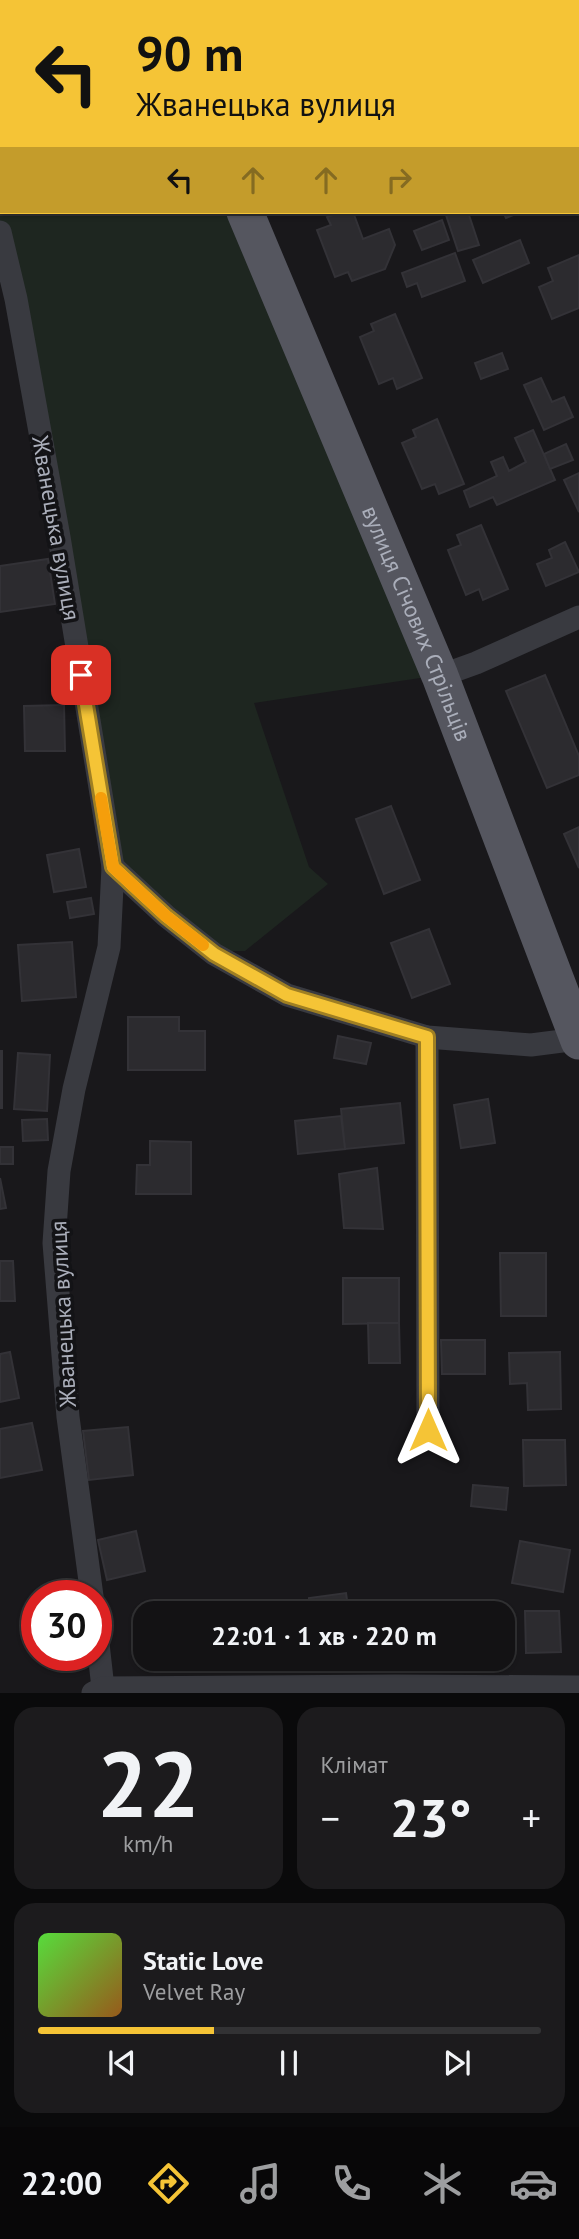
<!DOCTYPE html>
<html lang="uk">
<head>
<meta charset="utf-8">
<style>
  :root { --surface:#131214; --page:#1c1b1d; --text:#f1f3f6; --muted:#9d9ea0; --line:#323234; --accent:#f5c436 }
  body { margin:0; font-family:"PT Sans",sans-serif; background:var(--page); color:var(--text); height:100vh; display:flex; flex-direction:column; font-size:26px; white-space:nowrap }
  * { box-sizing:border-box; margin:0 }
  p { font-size:23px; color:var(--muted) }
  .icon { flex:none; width:38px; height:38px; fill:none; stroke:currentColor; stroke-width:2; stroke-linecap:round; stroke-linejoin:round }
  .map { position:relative; height:1693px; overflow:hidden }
  .drawer { display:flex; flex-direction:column; gap:14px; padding:14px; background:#0a0a0b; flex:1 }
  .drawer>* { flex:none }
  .guide { position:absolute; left:0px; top:0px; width:579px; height:214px; box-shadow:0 2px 5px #0004,0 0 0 2px var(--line); background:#f5c436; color:#111; overflow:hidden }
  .speed { position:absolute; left:21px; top:1580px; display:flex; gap:14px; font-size:35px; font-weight:700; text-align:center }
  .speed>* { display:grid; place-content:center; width:91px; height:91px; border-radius:50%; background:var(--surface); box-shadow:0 2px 5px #0004,0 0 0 2px var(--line); line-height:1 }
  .speed .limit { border:10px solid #d22; background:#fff; color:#111 }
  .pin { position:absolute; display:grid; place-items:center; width:60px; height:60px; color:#fff; margin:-30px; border-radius:14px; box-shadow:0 4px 10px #0006 }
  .me { position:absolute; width:77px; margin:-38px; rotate:0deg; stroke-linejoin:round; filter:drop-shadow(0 0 5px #0008) }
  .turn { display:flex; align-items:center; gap:24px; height:147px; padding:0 21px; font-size:32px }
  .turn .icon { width:91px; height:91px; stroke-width:2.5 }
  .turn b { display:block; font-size:49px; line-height:60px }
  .lanes { display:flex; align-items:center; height:66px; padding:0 21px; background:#0003; justify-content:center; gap:35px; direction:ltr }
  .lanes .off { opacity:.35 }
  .big { font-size:52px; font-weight:600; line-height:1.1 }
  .drawer .card { flex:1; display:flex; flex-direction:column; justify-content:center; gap:10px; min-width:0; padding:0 24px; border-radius:21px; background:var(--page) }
  .drawer .dial { align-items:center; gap:0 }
  .dial b { font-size:91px; line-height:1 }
  .song { display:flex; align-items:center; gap:21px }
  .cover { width:84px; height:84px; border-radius:10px; background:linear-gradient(135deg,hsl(110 70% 55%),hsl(30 70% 35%)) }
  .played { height:7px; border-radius:4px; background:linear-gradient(90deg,var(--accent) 35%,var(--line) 35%) }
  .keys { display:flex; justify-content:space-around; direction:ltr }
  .heat { display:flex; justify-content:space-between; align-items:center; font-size:38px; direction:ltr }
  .drawer .tiles { flex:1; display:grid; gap:14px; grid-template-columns:1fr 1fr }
  .card:last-child { grid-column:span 2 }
  .trip { position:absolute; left:133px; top:1601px; width:382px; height:70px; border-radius:21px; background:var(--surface); box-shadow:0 2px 5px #0004,0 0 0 2px var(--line); font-weight:600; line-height:70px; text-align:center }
  .menu { display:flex; height:112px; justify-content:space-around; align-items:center; background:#080708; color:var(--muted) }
  .menu .icon { width:49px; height:49px }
  .menu .on { color:var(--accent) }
  .menu b { font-size:32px; color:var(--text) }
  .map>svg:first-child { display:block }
</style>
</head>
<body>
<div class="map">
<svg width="579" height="1693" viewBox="0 0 579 1693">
  <rect width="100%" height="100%" fill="#19181b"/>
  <!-- green -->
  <polygon fill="#1e2620" points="0,0 166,0 161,2 2,2 2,212 246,212 440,675 254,703 309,867 328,884 245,951 216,951 113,866 0,225"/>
  <!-- building -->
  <g fill="#2c2b2f" stroke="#333237" stroke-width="2">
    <polygon points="269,0 346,0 347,2 267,2"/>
    <polygon points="437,0 484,0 485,2 438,2"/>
    <polygon points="342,212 353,212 363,239 389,229 395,245 385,269 352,281 348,272 335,277 317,230 331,225 327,217"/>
    <polygon points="445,212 468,212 479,245 458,251"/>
    <polygon points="503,212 521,212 506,218"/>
    <polygon points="442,220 449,240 422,250 414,231"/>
    <polygon points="520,240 529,263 483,283 473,260"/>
    <polygon points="455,253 465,281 422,297 417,283 407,287 402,273"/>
    <polygon points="579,255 579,308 552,319 539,287 553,281 548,268"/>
    <polygon points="395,314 422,378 397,389 393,378 379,384 360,337 374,331 371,324"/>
    <polygon points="502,353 508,369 481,379 475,363"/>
    <polygon points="541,378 552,402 564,397 573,417 544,430 524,385"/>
    <polygon points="437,419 464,484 439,494 435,484 422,489 402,443 416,437 413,430"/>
    <polygon points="533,430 555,480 497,505 493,497 470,507 464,491 497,476 491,462 503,457 509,471 526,462 515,438"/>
    <polygon points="566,444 573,460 550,469 544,454"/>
    <polygon points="579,473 579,512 564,480"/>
    <polygon points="481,525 508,589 483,600 479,589 466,595 448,550 461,545 457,535"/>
    <polygon points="565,542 579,572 546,586 537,564 552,558 549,550"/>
    <polygon points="48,559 55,604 0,612 0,566"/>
    <polygon points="545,675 579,756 579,775 547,788 506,691"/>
    <polygon points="64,705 65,751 25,751 24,706"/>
    <polygon points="391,806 420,880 384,894 356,819"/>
    <polygon points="579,827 579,868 564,834"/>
    <polygon points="79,849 86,887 54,892 47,855"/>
    <polygon points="91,898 94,914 70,918 67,902"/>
    <polygon points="429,929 450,984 412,998 391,943"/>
    <polygon points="72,942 76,997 22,1001 18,945"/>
    <polygon points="128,1017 179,1017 179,1031 205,1031 205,1070 128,1070"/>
    <polygon points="338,1036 371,1043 366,1064 334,1058"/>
    <rect x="0" y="1051" width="2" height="57"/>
    <polygon points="18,1053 50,1055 47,1111 14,1109"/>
    <polygon points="488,1099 495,1143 461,1148 454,1105"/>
    <polygon points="400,1103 404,1143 345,1149 341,1109"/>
    <polygon points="341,1116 345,1149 298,1154 295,1121"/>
    <polygon points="47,1119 48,1140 23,1141 22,1120"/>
    <polygon points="150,1141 191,1142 191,1194 136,1194 137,1165 150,1165"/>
    <rect x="0" y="1147" width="13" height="17"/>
    <polygon points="377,1168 383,1229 344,1228 339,1174"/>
    <polygon points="0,1178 6,1208 0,1209"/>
    <polygon points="500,1253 546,1253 546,1316 501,1316"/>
    <polygon points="0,1261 13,1261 15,1301 0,1301"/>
    <polygon points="343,1278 399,1278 399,1323 343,1324"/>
    <polygon points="368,1323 399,1323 400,1363 369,1363"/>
    <polygon points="441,1340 485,1340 485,1374 442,1374"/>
    <polygon points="10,1352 19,1398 0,1402 0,1354"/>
    <polygon points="560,1352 561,1409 528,1410 527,1383 510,1384 509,1353"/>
    <polygon points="32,1423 42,1470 0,1478 0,1429"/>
    <polygon points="128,1427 133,1475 89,1480 83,1431"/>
    <polygon points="523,1440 565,1440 566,1485 524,1486"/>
    <polygon points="473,1485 508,1488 506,1510 471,1506"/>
    <polygon points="136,1531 145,1571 107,1580 98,1540"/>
    <polygon points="520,1541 570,1550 563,1592 512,1583"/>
    <polygon points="346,1593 349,1614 310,1614 309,1598"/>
    <polygon points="414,1602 415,1614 369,1614 369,1604"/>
    <polygon points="525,1611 559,1611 561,1652 526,1653"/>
  </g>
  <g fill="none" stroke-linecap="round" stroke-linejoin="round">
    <!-- minor -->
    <g stroke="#393a40" stroke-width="23">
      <polyline points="525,0 526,2"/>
      <polyline points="578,120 579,123"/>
      <polyline points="0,232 16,299 59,537 113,867 166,916 214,954 287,995 427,1037 531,1045 578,1039"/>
      <polyline points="440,676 476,663 579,617"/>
      <polyline points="427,1037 428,1430"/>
      <polyline points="92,1596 68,1417 54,1243 59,1171 74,1089 109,947 113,867"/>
      <polyline points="96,1626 103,1688"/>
      <polyline points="93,1693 103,1688 395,1686 579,1687"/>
    </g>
    <!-- primary -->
    <g stroke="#55565f" stroke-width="37">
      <polyline points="153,0 154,2"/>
      <path id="s1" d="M245 212 440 676 579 1041"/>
    </g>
  </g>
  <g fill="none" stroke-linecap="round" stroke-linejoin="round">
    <defs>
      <polyline id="route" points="81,675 113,867 166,916 214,954 287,995 427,1037 428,1430"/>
    </defs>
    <!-- route casing -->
    <use href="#route" stroke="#9f7f23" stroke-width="18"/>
    <!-- route -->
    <use href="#route" stroke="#f5c436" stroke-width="12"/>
    <!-- slow -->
    <polyline stroke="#f59e0b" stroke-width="12" points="101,798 113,867 166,916 203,945"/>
  </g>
  <g text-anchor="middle" stroke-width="7" stroke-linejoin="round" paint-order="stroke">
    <!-- street labels -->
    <g font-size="23" fill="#aaaeba" stroke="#131316">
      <text transform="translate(56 528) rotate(80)" y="8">Жванецька вулиця</text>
      <text dy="8" stroke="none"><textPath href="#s1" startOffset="446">вулиця Січових Стрільців</textPath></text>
      <text transform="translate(63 1314) rotate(-93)" y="8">Жванецька вулиця</text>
    </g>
  </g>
</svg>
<div class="speed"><div class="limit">30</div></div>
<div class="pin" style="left:81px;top:675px;background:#d93025"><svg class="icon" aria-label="arrive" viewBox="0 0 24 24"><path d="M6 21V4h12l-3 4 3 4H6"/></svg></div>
<svg class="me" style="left:428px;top:1430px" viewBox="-20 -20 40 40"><path d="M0-17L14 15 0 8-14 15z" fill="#f5c436" stroke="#fff" stroke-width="4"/></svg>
<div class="trip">22:01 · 1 хв · 220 m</div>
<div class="guide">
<div class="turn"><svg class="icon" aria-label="left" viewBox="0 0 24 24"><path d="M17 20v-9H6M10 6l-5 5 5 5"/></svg><div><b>90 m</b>Жванецька вулиця</div></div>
<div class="lanes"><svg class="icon" aria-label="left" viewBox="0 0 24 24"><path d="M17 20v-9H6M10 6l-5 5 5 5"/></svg><svg class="icon off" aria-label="ahead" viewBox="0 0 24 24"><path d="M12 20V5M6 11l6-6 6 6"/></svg><svg class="icon off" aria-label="ahead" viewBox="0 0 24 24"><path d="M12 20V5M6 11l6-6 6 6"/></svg><svg class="icon off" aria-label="right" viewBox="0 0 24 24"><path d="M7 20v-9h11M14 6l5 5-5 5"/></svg></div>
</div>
</div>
<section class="drawer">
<div class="tiles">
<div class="card dial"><b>22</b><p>km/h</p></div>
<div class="card"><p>Клімат</p>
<div class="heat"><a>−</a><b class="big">23°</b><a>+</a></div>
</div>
<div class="card">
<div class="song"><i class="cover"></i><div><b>Static Love</b><p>Velvet Ray</p></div></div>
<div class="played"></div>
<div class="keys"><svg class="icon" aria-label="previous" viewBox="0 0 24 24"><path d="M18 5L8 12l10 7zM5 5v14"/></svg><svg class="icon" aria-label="pause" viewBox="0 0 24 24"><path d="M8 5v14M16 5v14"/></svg><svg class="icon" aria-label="next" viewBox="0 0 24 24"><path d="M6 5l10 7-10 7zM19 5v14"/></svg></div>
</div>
</div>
</section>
<nav class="menu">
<b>22:00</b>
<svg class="icon on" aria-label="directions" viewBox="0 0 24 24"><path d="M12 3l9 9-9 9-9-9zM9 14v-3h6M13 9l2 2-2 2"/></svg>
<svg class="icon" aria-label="music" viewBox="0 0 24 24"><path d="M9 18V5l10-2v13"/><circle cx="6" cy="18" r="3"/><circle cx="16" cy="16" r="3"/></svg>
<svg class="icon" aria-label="phone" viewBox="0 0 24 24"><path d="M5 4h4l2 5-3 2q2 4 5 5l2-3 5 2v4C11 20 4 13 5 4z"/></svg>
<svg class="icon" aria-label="climate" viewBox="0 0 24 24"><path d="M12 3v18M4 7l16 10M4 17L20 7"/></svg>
<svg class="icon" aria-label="car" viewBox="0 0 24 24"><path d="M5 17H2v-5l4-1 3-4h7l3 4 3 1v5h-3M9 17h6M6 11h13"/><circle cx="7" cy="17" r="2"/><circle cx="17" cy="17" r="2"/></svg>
</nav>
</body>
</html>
